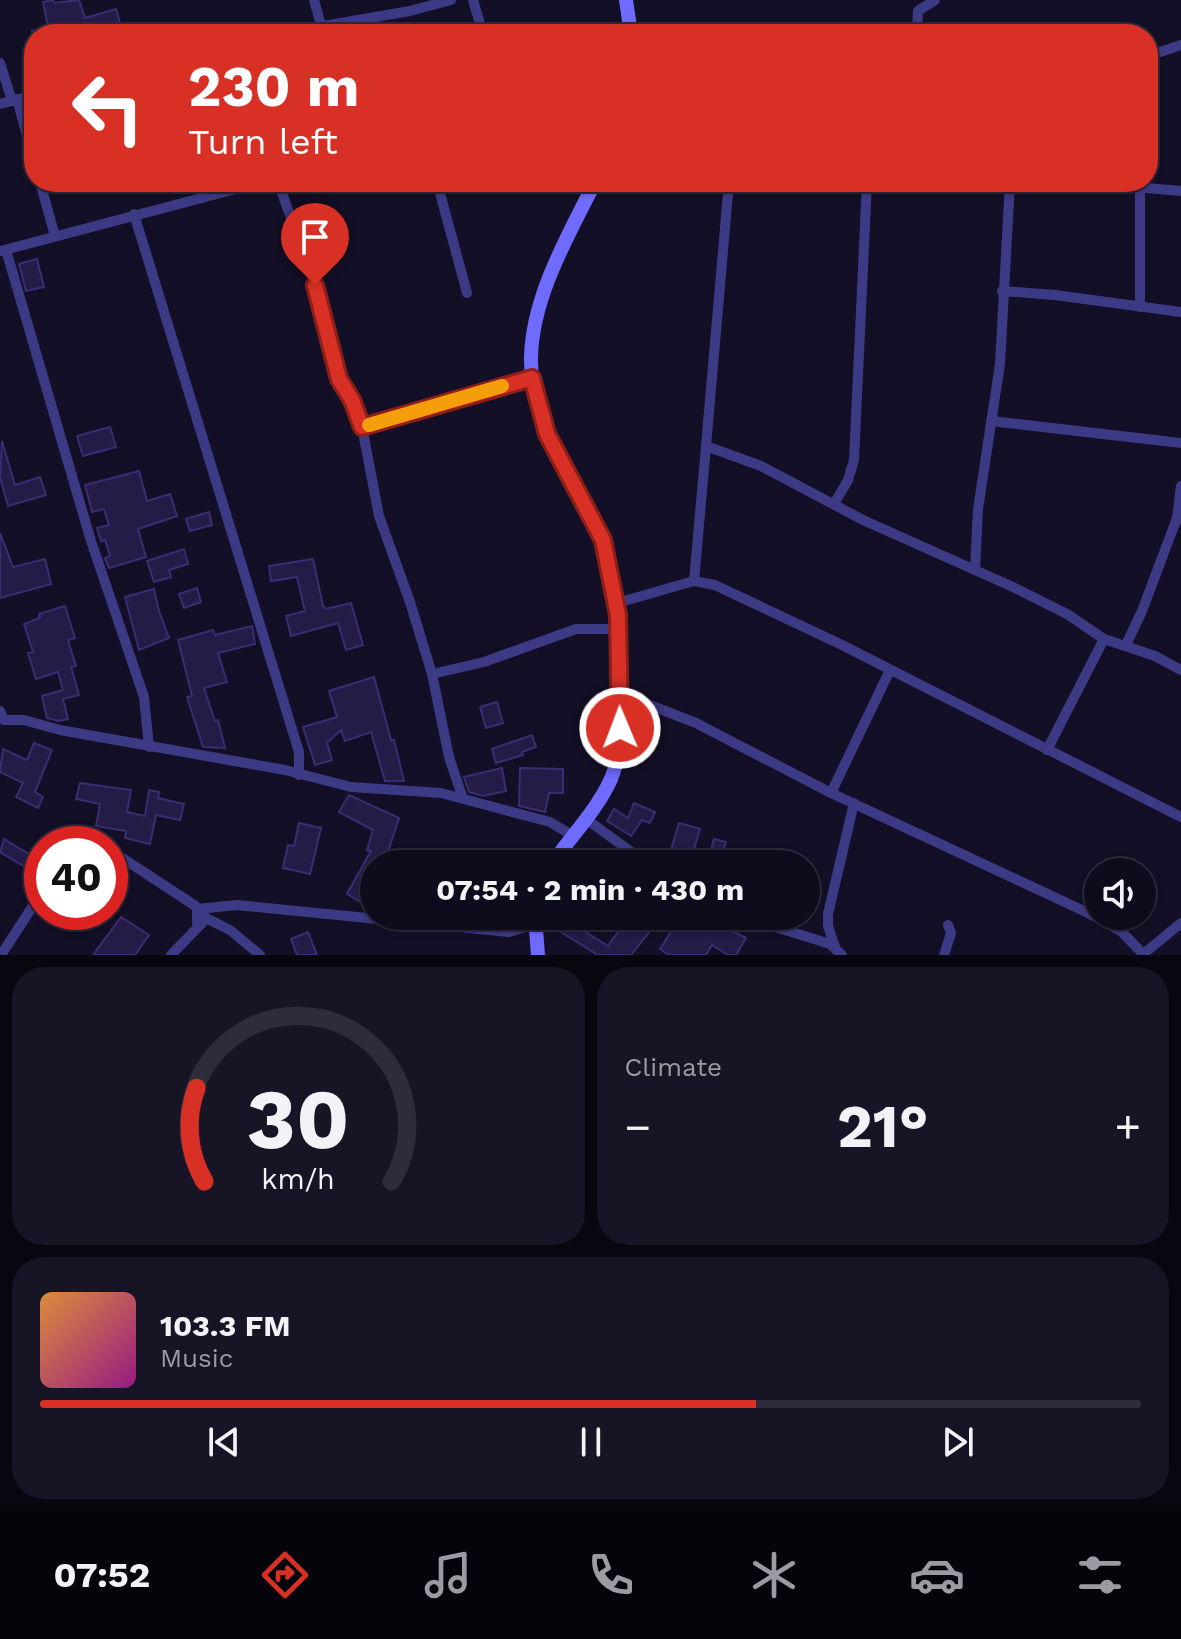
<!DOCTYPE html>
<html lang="en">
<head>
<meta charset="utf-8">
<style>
  :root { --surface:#0e0b1c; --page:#171425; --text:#f1f3f6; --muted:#9b9ba3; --line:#2e2b3b; --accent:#d93025 }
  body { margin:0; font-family:"Work Sans",sans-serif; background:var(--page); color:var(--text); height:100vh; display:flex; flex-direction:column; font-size:30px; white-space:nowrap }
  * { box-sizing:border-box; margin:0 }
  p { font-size:26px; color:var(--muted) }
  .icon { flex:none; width:44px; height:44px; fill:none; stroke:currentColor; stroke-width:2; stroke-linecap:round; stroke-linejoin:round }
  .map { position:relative; height:955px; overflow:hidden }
  .sheet { display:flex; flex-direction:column; gap:12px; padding:12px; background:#08060f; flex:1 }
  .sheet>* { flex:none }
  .banner { position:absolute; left:24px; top:24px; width:1134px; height:168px; border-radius:32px; box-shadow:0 2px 6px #0004,0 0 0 2px var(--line); background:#d93025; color:#fff; overflow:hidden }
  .buttons { position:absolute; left:1084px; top:858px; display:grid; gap:16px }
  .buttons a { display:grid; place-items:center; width:72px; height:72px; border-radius:50%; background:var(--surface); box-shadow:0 2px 6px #0004,0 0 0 2px var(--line); font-size:40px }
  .speed { position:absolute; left:24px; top:826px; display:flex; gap:16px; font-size:40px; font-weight:700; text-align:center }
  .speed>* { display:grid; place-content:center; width:104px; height:104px; border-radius:50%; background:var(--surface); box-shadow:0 2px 6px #0004,0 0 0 2px var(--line); line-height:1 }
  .speed .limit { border:12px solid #d22; background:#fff; color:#111 }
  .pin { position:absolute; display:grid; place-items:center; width:68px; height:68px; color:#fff; margin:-82px -34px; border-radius:50% 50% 50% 0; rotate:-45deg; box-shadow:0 0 8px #0007 }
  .pin .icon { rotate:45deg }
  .me { position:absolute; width:88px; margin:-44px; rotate:359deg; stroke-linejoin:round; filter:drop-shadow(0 0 6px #0008) }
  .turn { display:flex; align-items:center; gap:28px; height:168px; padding:0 32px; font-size:36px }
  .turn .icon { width:104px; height:104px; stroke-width:2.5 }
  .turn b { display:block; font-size:56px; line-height:68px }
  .big { font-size:60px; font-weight:700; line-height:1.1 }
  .sheet .tile { flex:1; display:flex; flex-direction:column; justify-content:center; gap:12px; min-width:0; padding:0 28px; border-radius:32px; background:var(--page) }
  .sheet .dial { align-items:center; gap:0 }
  .dial svg { height:208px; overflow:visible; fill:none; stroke:var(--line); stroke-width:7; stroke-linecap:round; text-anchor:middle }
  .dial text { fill:var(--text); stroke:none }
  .song { display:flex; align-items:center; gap:24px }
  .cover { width:96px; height:96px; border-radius:12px; background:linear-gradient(135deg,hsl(30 70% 55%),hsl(310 70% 35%)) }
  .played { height:8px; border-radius:4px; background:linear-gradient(90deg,var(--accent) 65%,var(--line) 65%) }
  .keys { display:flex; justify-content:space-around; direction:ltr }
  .heat { display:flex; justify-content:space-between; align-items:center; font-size:44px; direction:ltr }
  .sheet .tiles { flex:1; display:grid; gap:12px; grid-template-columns:1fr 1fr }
  .tile:last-child { grid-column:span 2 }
  .trip { position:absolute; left:360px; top:850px; width:460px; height:80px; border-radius:40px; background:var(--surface); box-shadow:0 2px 6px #0004,0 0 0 2px var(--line); font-weight:700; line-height:80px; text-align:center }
  .tab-bar { display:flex; height:128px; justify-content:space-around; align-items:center; background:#06040b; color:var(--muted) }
  .tab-bar .icon { width:56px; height:56px }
  .tab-bar .on { color:var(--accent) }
  .tab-bar b { font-size:36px; color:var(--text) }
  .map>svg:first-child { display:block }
</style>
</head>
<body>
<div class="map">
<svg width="1181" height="955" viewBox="0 0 1181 955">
  <rect width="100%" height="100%" fill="#130f26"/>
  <!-- building -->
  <g fill="#241b47" stroke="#3b2d73" stroke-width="2">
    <polygon points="53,0 54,3 79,0 85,18 116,9 121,26 98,34 96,31 85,34 33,34 32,31 48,27 43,2"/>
    <polygon points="37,259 44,287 26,291 19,264"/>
    <polygon points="110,427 116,447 83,456 77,436"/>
    <polygon points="2,441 15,485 40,477 46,495 8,506 0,477"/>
    <polygon points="139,471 147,501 170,494 177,516 138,529 146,557 109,568 105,558 110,556 105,540 101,541 97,528 109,525 104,509 92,512 85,485"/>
    <polygon points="209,512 212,525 190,531 186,519"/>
    <polygon points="0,533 13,567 45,559 51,584 0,598"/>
    <polygon points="184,549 188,564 169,570 171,577 154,582 147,561"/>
    <polygon points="313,559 323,606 326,609 351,603 363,645 346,650 338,623 291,636 286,616 305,611 297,577 271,581 269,566"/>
    <polygon points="197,588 201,602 184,608 179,594"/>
    <polygon points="154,589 159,611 169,638 139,650 125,597"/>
    <polygon points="65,606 75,638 68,640 76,666 71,667 79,695 63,699 68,719 59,721 47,718 42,696 63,690 58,672 36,679 28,653 33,652 24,624 40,618 39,614"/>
    <polygon points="252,626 255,644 218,653 227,682 204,688 215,721 218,720 225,748 203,747 187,697 192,696 178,640 213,630 215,635"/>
    <polygon points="374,677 391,740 394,740 404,781 385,781 371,732 345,741 341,730 327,743 332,760 315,765 303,727 337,717 329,691"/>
    <polygon points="497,702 503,723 486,728 480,707"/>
    <polygon points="532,735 536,747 522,752 523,755 496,763 492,749"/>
    <polygon points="34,743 52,750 35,792 43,797 38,808 16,797 23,783 0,772 3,749 27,760"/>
    <polygon points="502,768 506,791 483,796 469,792 464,777"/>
    <polygon points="520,768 563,769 563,793 549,793 545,812 519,806"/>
    <polygon points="80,783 131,790 127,812 145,816 149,790 159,792 158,798 184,804 180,820 156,815 150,844 125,838 126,831 96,826 100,804 76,799"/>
    <polygon points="349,795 399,818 384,864 374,864 374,885 364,904 347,894 371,851 367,850 373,830 339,812"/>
    <polygon points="634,803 655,812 650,823 642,820 631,836 607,821 614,809 628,818"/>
    <polygon points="299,823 321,828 310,874 283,868 288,845 294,846"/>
    <polygon points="679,823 700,829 692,856 671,850"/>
    <polygon points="4,839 42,862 37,874 0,852"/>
    <polygon points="714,839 726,842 720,864 707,864"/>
    <polygon points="564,916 576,916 571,923 608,946 629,916 650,931 631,955 598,955 556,929"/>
    <polygon points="681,916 696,924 704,916 746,938 736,955 728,955 712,945 706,955 669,955 660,949"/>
    <polygon points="121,917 149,935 135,955 93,955"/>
    <polygon points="308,932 317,955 297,955 291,939"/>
  </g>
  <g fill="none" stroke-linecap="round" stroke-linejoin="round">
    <!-- street -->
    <g stroke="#3d3a85" stroke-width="10">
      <polyline points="314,0 321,25"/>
      <polyline points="473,0 483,34"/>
      <polyline points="277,34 410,11 451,0"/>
      <polyline points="921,34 917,28 918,11 935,0"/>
      <polyline points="1148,56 1181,45"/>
      <polyline points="0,63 12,101 34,95"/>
      <polyline points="17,99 34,162"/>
      <polyline points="0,104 12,101"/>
      <polyline points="40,182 55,236"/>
      <polyline points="278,182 315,285 339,379 352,400 362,427 379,516 410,602 432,674 449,757 463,799"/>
      <polyline points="437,182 467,293"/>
      <polyline points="1077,182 1181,191"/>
      <polyline points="134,214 299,752 299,775"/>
      <polyline points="6,250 91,541 144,697 149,747"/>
      <polyline points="1,251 262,182"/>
      <polyline points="1002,291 1055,295 1181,312"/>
      <polyline points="1140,307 1140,189"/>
      <polyline points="991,421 1181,443"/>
      <polyline points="362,427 532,378"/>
      <polyline points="706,446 729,182"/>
      <polyline points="834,504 848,480 854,460 867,182"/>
      <polyline points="1179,520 1177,518 1181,486"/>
      <polyline points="975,570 978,509 1000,364 1010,182"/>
      <polyline points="694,581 706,446 761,466 863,520 1013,587 1067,614 1104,639 1155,656 1181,670"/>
      <polyline points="617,603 694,581 715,585 840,644 1181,817"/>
      <polyline points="1126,645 1142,611 1177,518"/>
      <polyline points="432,674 484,662 576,629 619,629"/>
      <polyline points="619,693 696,723 831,793 1086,912 1122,932 1143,954"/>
      <polyline points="0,711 4,720 24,720 60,730 285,770 351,787 441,793 550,822 573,836"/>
      <polyline points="1047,750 1104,639"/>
      <polyline points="831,793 890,670"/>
      <polyline points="586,819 648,864"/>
      <polyline points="76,844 80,839 100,844"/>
      <polyline points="110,850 194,905 206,918 230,930 260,955"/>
      <polyline points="740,916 830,944 842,955"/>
      <polyline points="197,924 197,909 237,905 509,932 535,924"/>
      <polyline points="835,947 828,926 828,914 854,803"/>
      <polyline points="1,955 42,892"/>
      <polyline points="171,955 203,922"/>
      <polyline points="944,955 951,933 948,925"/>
      <polyline points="1142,955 1181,923"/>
    </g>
    <!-- secondary -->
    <g stroke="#6f6bff" stroke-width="14">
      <polyline points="626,0 631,34"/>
      <path d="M552 864C571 836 597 810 611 779 622 753 620 722 619 694 619 631 620 567 589 510 563 462 530 416 531 358 532 297 568 236 595 182"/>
      <polyline points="535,916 538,955"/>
    </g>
  </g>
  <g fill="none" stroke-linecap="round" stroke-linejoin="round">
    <defs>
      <polyline id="route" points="315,285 339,379 352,400 362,427 532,378 547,434 603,540 618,615 620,728"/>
    </defs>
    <!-- route casing -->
    <use href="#route" stroke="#8d1f18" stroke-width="20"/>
    <!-- route -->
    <use href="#route" stroke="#d93025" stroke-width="14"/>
    <!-- slow -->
    <polyline stroke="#f59e0b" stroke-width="14" points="369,425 502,386"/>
  </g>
</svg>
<div class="buttons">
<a><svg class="icon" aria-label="sound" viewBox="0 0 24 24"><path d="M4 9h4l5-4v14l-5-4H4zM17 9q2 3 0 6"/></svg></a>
</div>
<div class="speed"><div class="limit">40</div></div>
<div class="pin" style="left:315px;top:285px;background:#d93025"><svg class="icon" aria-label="arrive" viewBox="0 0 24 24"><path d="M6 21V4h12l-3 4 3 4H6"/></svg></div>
<svg class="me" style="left:620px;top:728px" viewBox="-20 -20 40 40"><circle r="17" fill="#d93025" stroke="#fff" stroke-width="3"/><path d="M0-11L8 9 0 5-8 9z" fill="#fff"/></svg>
<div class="trip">07:54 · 2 min · 430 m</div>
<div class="banner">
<div class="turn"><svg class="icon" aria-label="left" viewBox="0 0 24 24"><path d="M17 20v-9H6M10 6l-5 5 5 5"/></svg><div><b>230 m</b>Turn left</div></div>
</div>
</div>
<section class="sheet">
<div class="tiles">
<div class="tile dial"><svg viewBox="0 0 100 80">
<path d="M14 69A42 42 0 1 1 86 69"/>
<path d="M14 69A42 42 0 0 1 11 33" stroke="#d93025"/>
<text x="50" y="56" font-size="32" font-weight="700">30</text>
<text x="50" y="72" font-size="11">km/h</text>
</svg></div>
<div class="tile"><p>Climate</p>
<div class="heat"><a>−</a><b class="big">21°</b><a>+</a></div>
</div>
<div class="tile">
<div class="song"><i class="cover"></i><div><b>103.3 FM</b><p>Music</p></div></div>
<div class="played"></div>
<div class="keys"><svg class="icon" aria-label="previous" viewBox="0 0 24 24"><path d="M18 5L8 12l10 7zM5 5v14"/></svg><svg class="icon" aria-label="pause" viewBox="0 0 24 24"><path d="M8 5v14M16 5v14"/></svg><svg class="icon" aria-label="next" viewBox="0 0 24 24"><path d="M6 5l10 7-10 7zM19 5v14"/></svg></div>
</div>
</div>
</section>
<nav class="tab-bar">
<b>07:52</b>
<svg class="icon on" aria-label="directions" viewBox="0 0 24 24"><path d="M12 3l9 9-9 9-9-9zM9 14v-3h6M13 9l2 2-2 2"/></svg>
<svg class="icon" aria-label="music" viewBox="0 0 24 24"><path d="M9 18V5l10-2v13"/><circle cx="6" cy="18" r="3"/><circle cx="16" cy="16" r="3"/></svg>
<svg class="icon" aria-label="phone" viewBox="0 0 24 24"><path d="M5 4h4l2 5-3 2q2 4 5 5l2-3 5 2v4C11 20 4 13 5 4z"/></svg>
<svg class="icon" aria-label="climate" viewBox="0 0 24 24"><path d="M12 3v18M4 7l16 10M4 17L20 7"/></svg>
<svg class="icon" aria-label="car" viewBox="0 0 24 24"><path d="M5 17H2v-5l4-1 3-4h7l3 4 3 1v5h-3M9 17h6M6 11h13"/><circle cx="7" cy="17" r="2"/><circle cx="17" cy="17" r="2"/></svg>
<svg class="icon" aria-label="filters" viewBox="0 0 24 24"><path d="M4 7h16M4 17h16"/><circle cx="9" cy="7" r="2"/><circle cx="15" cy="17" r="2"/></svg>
</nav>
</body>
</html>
